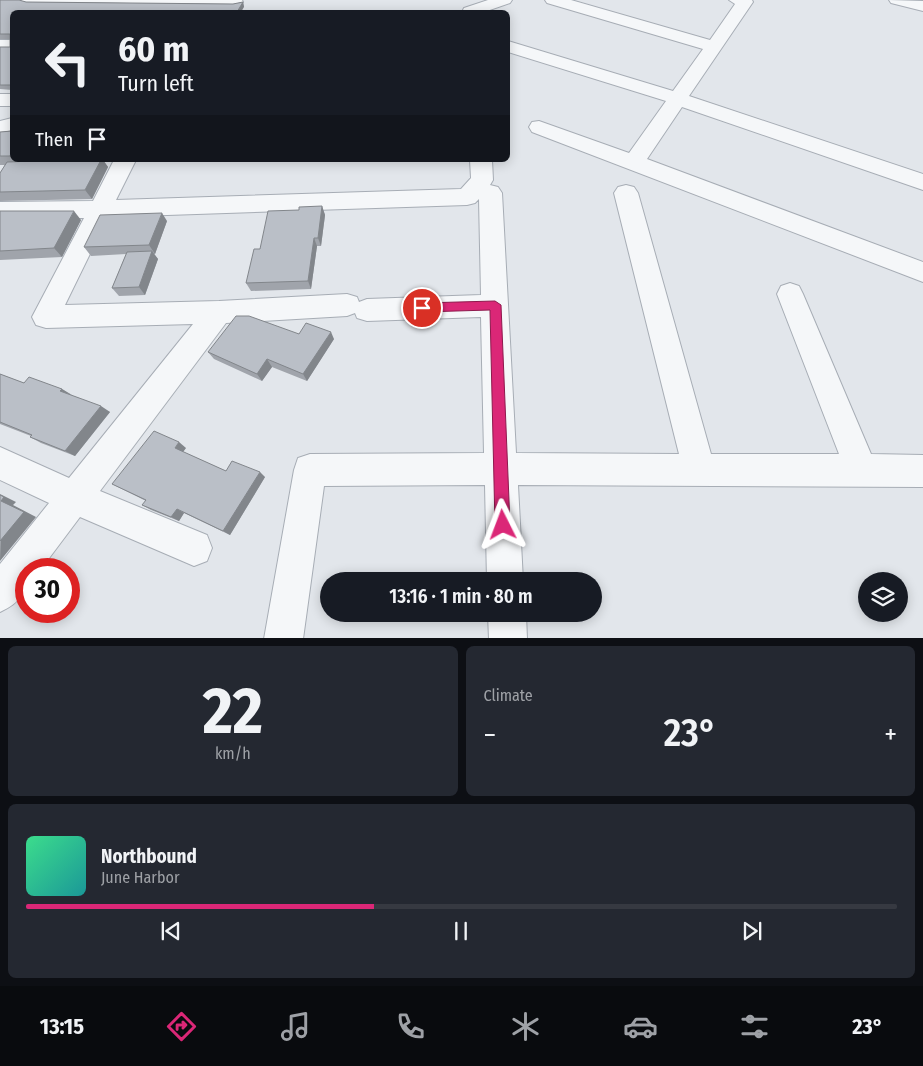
<!DOCTYPE html>
<html lang="en">
<head>
<meta charset="utf-8">
<style>
  :root { --surface:#171b24; --page:#242831; --text:#f1f3f6; --muted:#9ea1a6; --line:#363941; --accent:#db2777 }
  body { margin:0; font-family:"Fira Sans Condensed",sans-serif; background:var(--page); color:var(--text); height:100vh; display:flex; flex-direction:column; font-size:19px; white-space:nowrap }
  * { box-sizing:border-box; margin:0 }
  p { font-size:16px; color:var(--muted) }
  .icon { flex:none; width:28px; height:28px; fill:none; stroke:currentColor; stroke-width:2; stroke-linecap:round; stroke-linejoin:round }
  .map { position:relative; height:638px; overflow:hidden }
  .sheet { display:flex; flex-direction:column; gap:8px; padding:8px; background:#0d0f14; flex:1 }
  .sheet>* { flex:none }
  .top-card { position:absolute; left:10px; top:10px; width:500px; height:152px; border-radius:8px; box-shadow:0 2px 12px #0003; background:#171b24; color:var(--text); overflow:hidden }
  .buttons { position:absolute; left:858px; top:572px; display:grid; gap:10px }
  .buttons a { display:grid; place-items:center; width:50px; height:50px; border-radius:50%; background:var(--surface); box-shadow:0 2px 12px #0003; font-size:25px }
  .speed { position:absolute; left:15px; top:558px; display:flex; gap:10px; font-size:25px; font-weight:700; text-align:center }
  .speed>* { display:grid; place-content:center; width:65px; height:65px; border-radius:50%; background:var(--surface); box-shadow:0 2px 12px #0003; line-height:1 }
  .speed .limit { border:8px solid #d22; background:#fff; color:#111 }
  .pin { position:absolute; display:grid; place-items:center; width:42px; height:42px; color:#fff; margin:-21px; border:2px solid #fff; border-radius:50%; box-shadow:0 1px 5px #0007 }
  .me { position:absolute; width:55px; margin:-28px; rotate:357deg; stroke-linejoin:round; filter:drop-shadow(0 0 4px #0008) }
  .turn { display:flex; align-items:center; gap:18px; height:105px; padding:0 25px; font-size:22px }
  .turn .icon { width:65px; height:65px; stroke-width:2.5 }
  .turn b { display:block; font-size:35px; line-height:42px }
  .then { display:flex; align-items:center; height:48px; padding:0 25px; background:#0003; gap:10px; font-size:19px }
  .big { font-size:38px; font-weight:600; line-height:1.1 }
  .sheet .tile { flex:1; display:flex; flex-direction:column; justify-content:center; gap:8px; min-width:0; padding:0 18px; border-radius:8px; background:var(--page) }
  .sheet .dial { align-items:center; gap:0 }
  .dial b { font-size:65px; line-height:1 }
  .song { display:flex; align-items:center; gap:15px }
  .cover { width:60px; height:60px; border-radius:8px; background:linear-gradient(135deg,hsl(150 70% 55%),hsl(180 70% 35%)) }
  .played { height:5px; border-radius:2px; background:linear-gradient(90deg,var(--accent) 40%,var(--line) 40%) }
  .keys { display:flex; justify-content:space-around; direction:ltr }
  .heat { display:flex; justify-content:space-between; align-items:center; font-size:28px; direction:ltr }
  .sheet .tiles { flex:1; display:grid; gap:8px; grid-template-columns:1fr 1fr }
  .tile:last-child { grid-column:span 2 }
  .trip { position:absolute; left:320px; top:572px; width:282px; height:50px; border-radius:25px; background:var(--surface); box-shadow:0 2px 12px #0003; font-weight:600; line-height:50px; text-align:center }
  .tab-bar { display:flex; height:80px; justify-content:space-around; align-items:center; background:#090b0e; color:var(--muted) }
  .tab-bar .icon { width:35px; height:35px }
  .tab-bar .selected { color:var(--accent) }
  .tab-bar b { font-size:22px; color:var(--text) }
  .map>svg:first-child { display:block }
</style>
</head>
<body>
<div class="map">
<svg width="923" height="639" viewBox="0 0 923 639">
  <rect width="100%" height="100%" fill="#e2e6eb"/>
  <g fill="none" stroke-linecap="round" stroke-linejoin="round">
    <defs>
      <g id="minor">
        <polygon points="21,0 242,0 243,2 241,5 235,7 29,5 23,3"/>
        <polygon points="488,0 512,0 510,3 484,12 462,12 464,8"/>
        <polygon points="545,0 571,0 710,40 735,4 729,0 752,0 753,2 689,96 923,174 923,190 682,107 647,159 923,262 923,282 532,132 529,127 532,122 539,121 629,153 666,101 508,52 508,41 673,91 703,49 547,3"/>
        <polygon points="889,0 923,1 923,11 891,3"/>
        <rect x="0" y="40" width="12" height="10"/>
        <rect x="0" y="94" width="12" height="12"/>
        <polygon points="12,118 12,130 0,133 0,121"/>
        <path d="M114 160H136L116 200 461 189 471 178 470 160H492L493 180 490 185 498 187 502 193 516 453 679 454 614 193 618 187 626 185 634 187 638 193 711 454H839L777 294 781 286 790 283 799 286 803 294 871 454 923 455V487L518 485 523 581H487L485 485 324 486 303 639H264L294 470 298 458 310 454 484 453 481 317 367 321 357 318 355 313 347 316 226 323 100 491 207 535 212 548 207 561 194 566 80 517 41 569H26C26 592 22 602 0 612V564L49 503 0 480V447L69 478 193 324 46 328 36 325 32 317 84 218H0V202L93 201ZM479 199 481 295 367 299 359 302 357 297 347 294 219 301 65 305 108 217 467 205 475 203Z"/>
        <polygon points="488,614 526,614 527,639 489,639"/>
      </g>
    </defs>
    <!-- minor casing -->
    <use href="#minor" stroke="#a7adb5" stroke-width="2"/>
    <!-- minor -->
    <use href="#minor" fill="#f5f7f9" fill-rule="evenodd"/>
  </g>
  <!-- wall -->
  <g fill="#a0a4ab">
    <polygon points="0,0 26,2 233,4 243,2 244,7 12,12 12,90 0,89 0,47 10,47 10,39 0,39"/>
    <polygon points="12,131 12,160 20,160 19,162 63,160 103,160 108,167 92,199 0,201 0,173 5,165 0,165 0,132"/>
    <polygon points="322,206 325,215 321,246 317,246 311,289 251,291 246,283 260,249"/>
    <polygon points="0,211 81,220 62,257 0,260"/>
    <polygon points="167,221 155,254 154,254 158,259 145,295 119,296 112,288 126,254 91,256 84,247"/>
    <polygon points="299,334 334,339 307,381 272,367 262,381 214,359 208,352"/>
    <polygon points="0,374 24,383 62,389 71,395 110,412 75,456 41,443 30,437 31,436 0,424"/>
    <polygon points="186,448 183,452 226,471 265,477 230,535 184,513 179,521 151,510 142,505 146,501 112,484"/>
  </g>
  <!-- shaded-wall -->
  <g fill="#82868b">
    <polygon points="243,2 244,7 241,12 237,12"/>
    <polygon points="12,151 12,159 10,156"/>
    <polygon points="14,160 20,160 17,164"/>
    <polygon points="101,160 103,160 108,167 92,199 85,190"/>
    <polygon points="322,206 325,215 321,246 318,238"/>
    <polygon points="74,211 81,220 62,257 54,248"/>
    <polygon points="162,213 167,221 155,254 149,245"/>
    <polygon points="314,238 317,246 311,289 308,281"/>
    <polygon points="152,251 158,259 145,295 139,287"/>
    <polygon points="331,332 334,339 307,381 303,374"/>
    <polygon points="267,359 272,367 262,381 257,374"/>
    <polygon points="62,389 72,395 60,391"/>
    <polygon points="101,406 110,412 75,456 65,451"/>
    <polygon points="179,442 186,448 182,453 175,448"/>
    <polygon points="260,472 265,477 230,535 223,531"/>
    <polygon points="0,494 16,502 13,505 36,517 0,561 1,501"/>
    <polygon points="177,509 184,513 179,521 171,517"/>
  </g>
  <!-- building -->
  <g fill="#babfc7" stroke="#82868b">
    <polygon points="0,0 19,0 26,2 233,4 243,2 237,12 12,12 12,85 0,85 0,47 10,47 10,34 0,34"/>
    <polygon points="12,131 12,151 10,156 0,156 0,132"/>
    <polygon points="63,160 101,160 85,190 0,192 0,173 7,162"/>
    <polygon points="322,206 318,238 314,238 308,281 246,283 254,249 260,249 268,211 299,210 299,207"/>
    <polygon points="0,211 74,211 54,248 0,251"/>
    <polygon points="162,213 149,245 84,247 100,215"/>
    <polygon points="152,251 139,287 112,288 127,252"/>
    <polygon points="236,316 249,316 299,334 306,323 331,332 303,374 267,359 257,374 208,352"/>
    <polygon points="0,374 24,383 29,377 62,389 60,391 101,406 65,451 30,437 32,435 0,422"/>
    <polygon points="154,431 179,442 175,448 226,471 232,461 260,472 223,531 177,509 171,517 142,505 146,500 112,484"/>
    <polygon points="0,495 4,497 1,501 24,512 0,541"/>
  </g>
  <!-- route -->
  <polygon fill="#db2777" stroke="#8e194d" points="495,301 501,305 510,525 508,530 503,532 498,530 495,525 490,310 422,312 416,308 422,303"/>
</svg>
<div class="buttons">
<a><svg class="icon" aria-label="layers" viewBox="0 0 24 24"><path d="M12 4l9 5-9 5-9-5zM3 14l9 5 9-5"/></svg></a>
</div>
<div class="speed"><div class="limit">30</div></div>
<div class="pin" style="left:422px;top:308px;background:#d93025"><svg class="icon" aria-label="arrive" viewBox="0 0 24 24"><path d="M6 21V4h12l-3 4 3 4H6"/></svg></div>
<svg class="me" style="left:503px;top:525px" viewBox="-20 -20 40 40"><path d="M0-17L14 15 0 8-14 15z" fill="#db2777" stroke="#fff" stroke-width="4"/></svg>
<div class="trip">13:16 · 1 min · 80 m</div>
<div class="top-card">
<div class="turn"><svg class="icon" aria-label="left" viewBox="0 0 24 24"><path d="M17 20v-9H6M10 6l-5 5 5 5"/></svg><div><b>60 m</b>Turn left</div></div>
<div class="then">Then<svg class="icon" aria-label="arrive" viewBox="0 0 24 24"><path d="M6 21V4h12l-3 4 3 4H6"/></svg></div>
</div>
</div>
<section class="sheet">
<div class="tiles">
<div class="tile dial"><b>22</b><p>km/h</p></div>
<div class="tile"><p>Climate</p>
<div class="heat"><a>−</a><b class="big">23°</b><a>+</a></div>
</div>
<div class="tile">
<div class="song"><i class="cover"></i><div><b>Northbound</b><p>June Harbor</p></div></div>
<div class="played"></div>
<div class="keys"><svg class="icon" aria-label="previous" viewBox="0 0 24 24"><path d="M18 5L8 12l10 7zM5 5v14"/></svg><svg class="icon" aria-label="pause" viewBox="0 0 24 24"><path d="M8 5v14M16 5v14"/></svg><svg class="icon" aria-label="next" viewBox="0 0 24 24"><path d="M6 5l10 7-10 7zM19 5v14"/></svg></div>
</div>
</div>
</section>
<nav class="tab-bar">
<b>13:15</b>
<svg class="icon selected" aria-label="directions" viewBox="0 0 24 24"><path d="M12 3l9 9-9 9-9-9zM9 14v-3h6M13 9l2 2-2 2"/></svg>
<svg class="icon" aria-label="music" viewBox="0 0 24 24"><path d="M9 18V5l10-2v13"/><circle cx="6" cy="18" r="3"/><circle cx="16" cy="16" r="3"/></svg>
<svg class="icon" aria-label="phone" viewBox="0 0 24 24"><path d="M5 4h4l2 5-3 2q2 4 5 5l2-3 5 2v4C11 20 4 13 5 4z"/></svg>
<svg class="icon" aria-label="climate" viewBox="0 0 24 24"><path d="M12 3v18M4 7l16 10M4 17L20 7"/></svg>
<svg class="icon" aria-label="car" viewBox="0 0 24 24"><path d="M5 17H2v-5l4-1 3-4h7l3 4 3 1v5h-3M9 17h6M6 11h13"/><circle cx="7" cy="17" r="2"/><circle cx="17" cy="17" r="2"/></svg>
<svg class="icon" aria-label="filters" viewBox="0 0 24 24"><path d="M4 7h16M4 17h16"/><circle cx="9" cy="7" r="2"/><circle cx="15" cy="17" r="2"/></svg>
<b>23°</b>
</nav>
</body>
</html>
